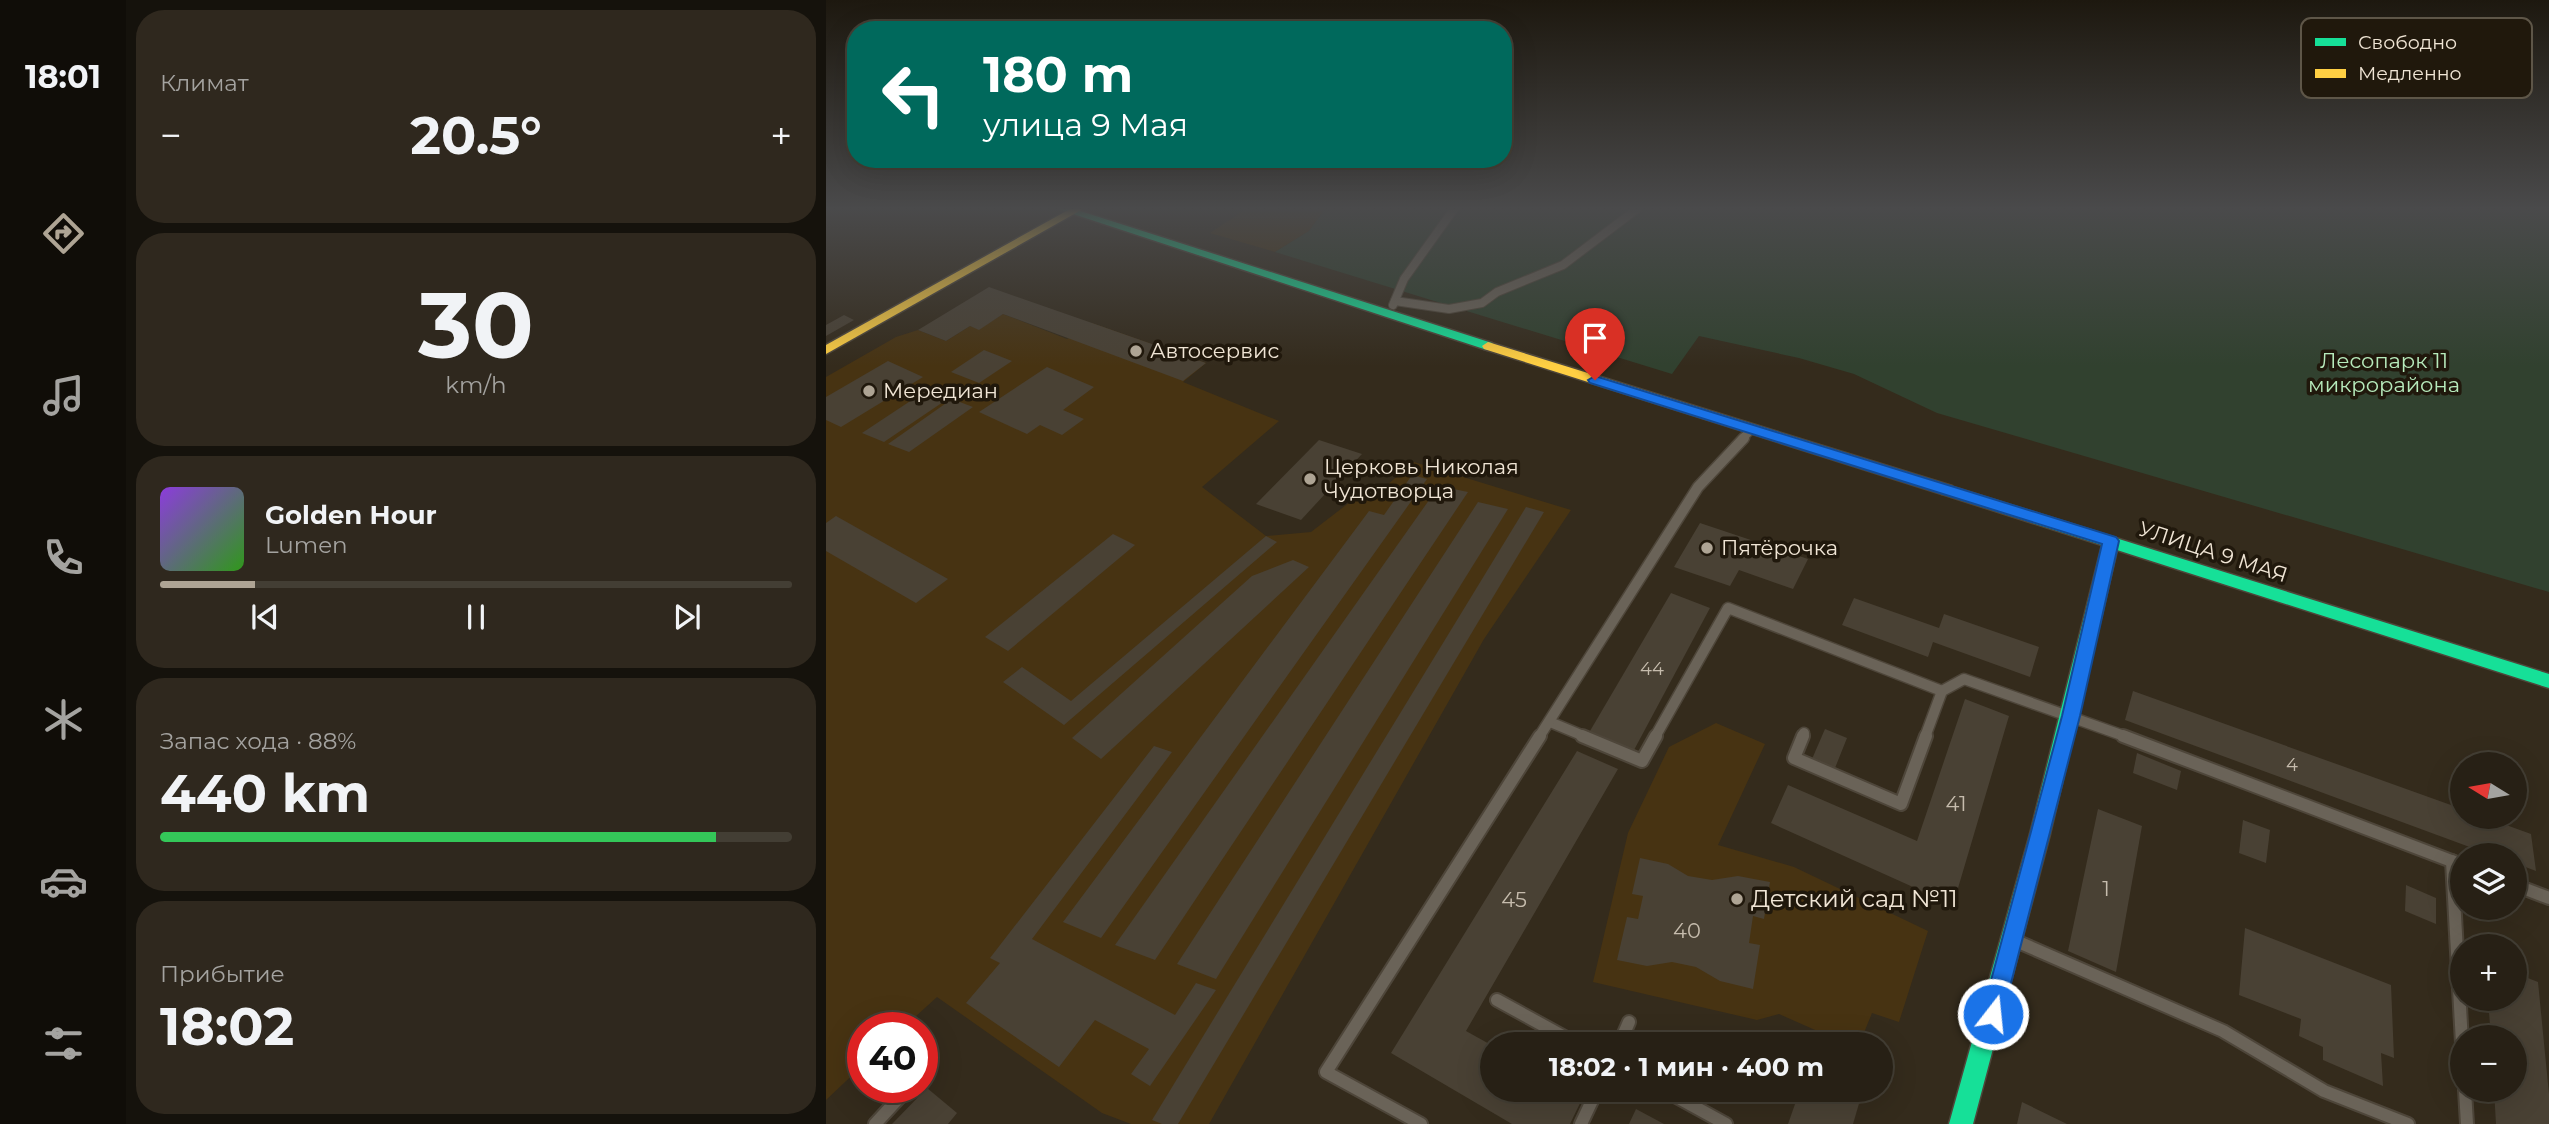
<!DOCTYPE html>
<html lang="ru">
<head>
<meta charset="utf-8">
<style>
  :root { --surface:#272015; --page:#2f281e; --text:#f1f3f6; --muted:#a4a3a0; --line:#433e34; --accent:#aea494 }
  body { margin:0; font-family:Montserrat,sans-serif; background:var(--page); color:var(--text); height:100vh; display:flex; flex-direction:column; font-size:26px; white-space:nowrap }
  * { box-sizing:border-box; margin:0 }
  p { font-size:23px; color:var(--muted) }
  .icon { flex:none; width:38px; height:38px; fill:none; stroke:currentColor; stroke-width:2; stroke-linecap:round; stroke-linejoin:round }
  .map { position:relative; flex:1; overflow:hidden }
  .sheet { display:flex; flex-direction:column; gap:10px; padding:10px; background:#15120c; width:700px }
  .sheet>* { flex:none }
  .top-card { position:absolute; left:21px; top:21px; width:665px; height:147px; border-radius:28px; box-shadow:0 7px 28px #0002,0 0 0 2px var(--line); background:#00695c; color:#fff; overflow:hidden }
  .needle { width:46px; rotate:281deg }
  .fabs { position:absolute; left:1624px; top:752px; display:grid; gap:14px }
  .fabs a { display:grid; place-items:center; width:77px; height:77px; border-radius:50%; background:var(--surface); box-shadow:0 7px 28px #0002,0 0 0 2px var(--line); font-size:35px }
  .speed { position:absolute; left:21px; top:1012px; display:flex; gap:14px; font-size:35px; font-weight:700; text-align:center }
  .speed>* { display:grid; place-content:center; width:91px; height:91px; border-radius:50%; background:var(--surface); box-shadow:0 7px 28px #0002,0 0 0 2px var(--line); line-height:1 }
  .speed .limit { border:10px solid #d22; background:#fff; color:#111 }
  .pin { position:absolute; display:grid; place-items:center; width:60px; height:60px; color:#fff; margin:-72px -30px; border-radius:50% 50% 50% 0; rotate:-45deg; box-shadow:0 0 7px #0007 }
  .pin .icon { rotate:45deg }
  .me { position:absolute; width:77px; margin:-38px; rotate:16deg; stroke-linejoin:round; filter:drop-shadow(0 0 5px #0008) }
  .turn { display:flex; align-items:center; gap:24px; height:147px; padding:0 21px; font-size:32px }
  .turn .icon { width:91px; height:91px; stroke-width:2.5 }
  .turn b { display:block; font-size:49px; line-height:60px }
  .big { font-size:52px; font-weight:700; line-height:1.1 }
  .sheet .card { flex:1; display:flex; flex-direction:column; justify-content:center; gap:10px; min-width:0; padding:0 24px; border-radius:28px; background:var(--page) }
  .sheet .dial { align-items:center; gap:0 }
  .dial b { font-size:91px; line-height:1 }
  .song { display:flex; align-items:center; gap:21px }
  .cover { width:84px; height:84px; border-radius:10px; background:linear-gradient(135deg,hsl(270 70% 55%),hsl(110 70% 35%)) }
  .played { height:7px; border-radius:4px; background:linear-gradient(90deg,var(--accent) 15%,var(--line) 15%) }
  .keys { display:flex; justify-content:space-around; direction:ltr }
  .heat { display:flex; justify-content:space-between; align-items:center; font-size:38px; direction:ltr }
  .charge { height:10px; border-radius:5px; background:linear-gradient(90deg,#34c759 88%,var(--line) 0) }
  .trip { position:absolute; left:654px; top:1032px; width:413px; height:70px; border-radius:35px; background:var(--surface); box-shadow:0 7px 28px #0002,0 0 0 2px var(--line); font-weight:700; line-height:70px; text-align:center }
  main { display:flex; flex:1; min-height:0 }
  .tabs { display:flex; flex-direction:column; width:126px; justify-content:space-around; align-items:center; background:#100d08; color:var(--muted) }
  .tabs .icon { width:49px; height:49px }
  .tabs .selected { color:var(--accent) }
  .tabs b { font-size:32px; color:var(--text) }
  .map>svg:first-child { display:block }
</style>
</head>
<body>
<main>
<nav class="tabs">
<b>18:01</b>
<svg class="icon selected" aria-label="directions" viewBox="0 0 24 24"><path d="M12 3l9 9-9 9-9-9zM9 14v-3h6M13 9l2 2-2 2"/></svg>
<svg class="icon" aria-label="music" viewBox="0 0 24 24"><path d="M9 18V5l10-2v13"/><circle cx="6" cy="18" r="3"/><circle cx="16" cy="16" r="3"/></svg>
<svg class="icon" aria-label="phone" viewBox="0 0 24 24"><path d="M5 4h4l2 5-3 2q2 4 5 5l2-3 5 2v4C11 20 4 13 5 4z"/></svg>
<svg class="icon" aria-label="climate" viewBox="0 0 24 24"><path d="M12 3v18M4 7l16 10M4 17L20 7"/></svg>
<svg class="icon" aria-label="car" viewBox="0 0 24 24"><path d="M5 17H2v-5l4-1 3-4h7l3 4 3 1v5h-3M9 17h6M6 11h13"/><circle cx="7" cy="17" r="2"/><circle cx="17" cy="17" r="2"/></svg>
<svg class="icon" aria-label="filters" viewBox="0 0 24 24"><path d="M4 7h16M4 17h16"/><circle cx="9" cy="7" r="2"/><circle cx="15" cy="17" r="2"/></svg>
</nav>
<section class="sheet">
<div class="card"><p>Климат</p>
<div class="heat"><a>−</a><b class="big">20.5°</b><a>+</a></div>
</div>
<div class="card dial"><b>30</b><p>km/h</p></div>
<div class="card">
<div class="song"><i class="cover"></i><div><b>Golden Hour</b><p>Lumen</p></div></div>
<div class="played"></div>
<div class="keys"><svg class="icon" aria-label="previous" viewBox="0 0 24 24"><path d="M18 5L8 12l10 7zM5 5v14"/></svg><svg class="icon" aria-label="pause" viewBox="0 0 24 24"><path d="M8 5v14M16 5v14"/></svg><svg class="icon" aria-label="next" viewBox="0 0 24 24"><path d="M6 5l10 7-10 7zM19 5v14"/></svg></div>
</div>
<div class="card"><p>Запас хода · 88%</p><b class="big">440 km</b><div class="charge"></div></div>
<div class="card"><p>Прибытие</p><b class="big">18:02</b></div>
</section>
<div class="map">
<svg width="1723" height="1124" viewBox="0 0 1723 1124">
  <rect width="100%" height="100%" fill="#342b1c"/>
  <!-- built -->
  <g fill="#473312">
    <polygon points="414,209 499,209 483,231 449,252 384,233 417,211"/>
    <polygon points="177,314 241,339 266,323 380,363 357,382 453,421 376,487 440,536 485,532 537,492 547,497 588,462 745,510 658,639 383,1124 305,1124 276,1113 111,997 78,1027 37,1027 37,1065 0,1100 0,377 70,337 92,330 120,341 144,326 153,329"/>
    <polygon points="890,723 939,744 892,845 968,867 1102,931 1073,1022 1046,1013 1033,1045 1023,1045 953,1014 931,1020 767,982 802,833 843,747"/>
  </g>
  <!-- green -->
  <polygon fill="#31412f" points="499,209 1723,209 1723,592 1111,413 1028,374 973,358 873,336 846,374 449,252 483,231"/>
  <!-- building -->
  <g fill="#494134">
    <polygon points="163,287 266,323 380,363 357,381 177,314 153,330 144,326 120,341 92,330"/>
    <polygon points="18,315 28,320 0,336 0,325"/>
    <polygon points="158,350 186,361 153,383 125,372"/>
    <polygon points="62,361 97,377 15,427 0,420 0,397"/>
    <polygon points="221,367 268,387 237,410 258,419 236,435 214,425 201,434 153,412"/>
    <polygon points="101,390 123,398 58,442 36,433"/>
    <polygon points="126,399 147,407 83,452 62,444"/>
    <polygon points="493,440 536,454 475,520 430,504"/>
    <polygon points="586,475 601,479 275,938 237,922 543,511 558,515"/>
    <polygon points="613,486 642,492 329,960 289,945"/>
    <polygon points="652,502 682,509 390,979 351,964"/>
    <polygon points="700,507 718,512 352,1124 336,1124 326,1120"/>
    <polygon points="10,516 122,579 90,603 0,551 0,523"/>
    <polygon points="874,523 982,559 967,589 913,570 904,586 848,567"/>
    <polygon points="287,534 309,545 182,651 159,637"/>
    <polygon points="440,536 451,542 238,725 177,682 196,667 245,701"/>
    <polygon points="467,560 483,567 275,759 246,738 426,576"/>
    <polygon points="845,593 884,608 808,750 764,731"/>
    <polygon points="1028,598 1113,628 1118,614 1213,647 1204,677 1107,642 1102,657 1016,625"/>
    <polygon points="1307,691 1636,809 1636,817 1658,817 1705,834 1710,871 1689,863 1689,856 1668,856 1299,720"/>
    <polygon points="1139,699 1183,716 1127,905 945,823 962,785 1091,841"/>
    <polygon points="999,729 1021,738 1009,768 986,759"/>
    <polygon points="328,746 346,752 206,939 349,1015 370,983 390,990 324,1086 305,1074 323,1049 269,1020 233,1067 140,1003 174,963 164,958"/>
    <polygon points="751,751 792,769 640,1031 667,1046 667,1090 745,1090 757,1097 744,1124 686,1124 565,1053"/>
    <polygon points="1311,753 1355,771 1351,790 1307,773"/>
    <polygon points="1272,809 1316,826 1290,972 1242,951"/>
    <polygon points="1417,820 1444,830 1440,863 1413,853"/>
    <polygon points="814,858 842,864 862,876 886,880 912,876 944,882 938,919 927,916 923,943 934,945 927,989 894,981 870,967 846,962 821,966 791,960 801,917 812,919 817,896 806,894"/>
    <polygon points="1580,885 1610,898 1610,924 1579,911"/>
    <polygon points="1419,928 1565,985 1568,1058 1555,1053 1557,1086 1497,1060 1497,1047 1473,1036 1475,1019 1413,995"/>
    <polygon points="1689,973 1712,982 1723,1094 1723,1124 1670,1124 1668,1090 1689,1090 1689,1038 1665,1038 1662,999 1689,999"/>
    <polygon points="101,1088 131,1113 122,1124 66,1124"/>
    <polygon points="974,1090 1037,1090 1027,1124 962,1124"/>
    <polygon points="1196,1102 1241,1124 1191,1124"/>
    <polygon points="810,1109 838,1124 803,1124"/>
  </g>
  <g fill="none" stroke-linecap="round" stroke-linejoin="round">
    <defs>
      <g id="lane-far2">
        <polyline points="569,301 623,309 656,303 671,292 737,265 811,209"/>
        <polyline points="567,305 578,279 628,209"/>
        <polyline points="916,439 925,430"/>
      </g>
      <g id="lane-far1">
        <polyline points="724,722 760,737"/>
        <polyline points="713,737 872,487 918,438"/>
        <polyline points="829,737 902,608 1116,691"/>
        <polyline points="976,737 978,733"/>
        <polyline points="1099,737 1116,691 1138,679 1301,737"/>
      </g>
      <g id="lane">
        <polyline points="756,736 816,761 830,736"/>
        <polyline points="977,736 968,758 1075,804 1100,736"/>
        <polyline points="1297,736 1636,865"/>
        <polyline points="1626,861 1636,1043"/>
        <polyline points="1689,885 1723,898"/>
        <polyline points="1190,941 1397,1031 1498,1091 1582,1124"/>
        <polyline points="671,1000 753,1045"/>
        <polyline points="793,1045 803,1022"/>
        <polyline points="838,1090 900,1124"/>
        <polyline points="1639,1090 1641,1124"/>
        <polyline points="49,1124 83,1087"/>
        <polyline points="595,1124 500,1072 714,736"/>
        <polyline points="755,1124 771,1090"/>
      </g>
      <g id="fast">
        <polygon points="232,209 248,209 666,343 668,346 662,350 658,349"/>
        <polygon points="1121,485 1723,674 1723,688 1291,550 1224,834 1147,1124 1123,1124 1204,834 1276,545 1116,494 1114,490 1116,486"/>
      </g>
      <g id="slow">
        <polygon points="244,209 257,209 0,354 0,345"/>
        <polygon points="662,342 1126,486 1128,490 1126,494 1116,494 658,349 656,346"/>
      </g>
    </defs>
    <!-- lane-far2 casing -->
    <use href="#lane-far2" stroke="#4e463a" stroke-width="10"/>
    <!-- lane-far1 casing -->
    <use href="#lane-far1" stroke="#4e463a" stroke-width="13"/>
    <!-- lane casing -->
    <use href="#lane" stroke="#4e463a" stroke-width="16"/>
    <!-- fast casing -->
    <use href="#fast" stroke="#4e463a" stroke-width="3"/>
    <!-- slow casing -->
    <use href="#slow" stroke="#4e463a" stroke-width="3"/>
    <!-- lane-far2 -->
    <use href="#lane-far2" stroke="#6a6358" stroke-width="8"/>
    <!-- lane-far1 -->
    <use href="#lane-far1" stroke="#6a6358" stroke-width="10"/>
    <!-- lane -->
    <use href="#lane" stroke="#6a6358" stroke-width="12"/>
    <!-- fast -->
    <use href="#fast" fill="#16e098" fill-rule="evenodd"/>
    <!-- slow -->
    <use href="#slow" fill="#ffcf43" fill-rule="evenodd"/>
  </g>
  <!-- sky -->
  <linearGradient id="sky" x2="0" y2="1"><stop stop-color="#1d180f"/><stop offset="0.57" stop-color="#4a4a4b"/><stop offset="1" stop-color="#4a4a4b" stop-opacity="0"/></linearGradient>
  <rect width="1723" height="366" fill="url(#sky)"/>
  <!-- route -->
  <polygon fill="#1a73e8" stroke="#114b97" stroke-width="2" points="769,376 1290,537 1293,541 1254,716 1175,1022 1167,1025 1159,1022 1156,1014 1236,716 1276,544 764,383 762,380"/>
  <!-- markers -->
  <g fill="#aea494" stroke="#20180c" stroke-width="2.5">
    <circle cx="310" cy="351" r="7"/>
    <circle cx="43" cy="391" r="7"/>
    <circle cx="484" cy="479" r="7"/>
    <circle cx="881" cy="548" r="7"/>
    <circle cx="911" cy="899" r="7"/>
  </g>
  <g text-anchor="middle" stroke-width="7" stroke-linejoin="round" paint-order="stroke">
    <!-- number labels -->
    <g font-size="18" fill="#c6bcad">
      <text x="826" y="675">44</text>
      <text x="1466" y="771">4</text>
    </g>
    <!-- poi labels -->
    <g font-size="21" fill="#f0e5d5" stroke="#20180c" text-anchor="start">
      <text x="324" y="358">Автосервис</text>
      <text x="57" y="398">Мередиан</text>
      <text x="498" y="474">Церковь Николая<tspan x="498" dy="24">Чудотворца</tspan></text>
      <text x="895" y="555">Пятёрочка</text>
    </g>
    <!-- park labels -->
    <g font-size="21" fill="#b7ebbc" stroke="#20180c">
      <text x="1558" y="368">Лесопарк 11<tspan x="1558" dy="24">микрорайона</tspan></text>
    </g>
    <!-- street labels -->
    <g font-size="21" fill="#f0e5d5" stroke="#20180c">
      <text transform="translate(1387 552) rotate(18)" y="7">УЛИЦА 9 МАЯ</text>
    </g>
    <!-- near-number labels -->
    <g font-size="21" fill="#c6bcad">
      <text x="1130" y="811">41</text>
      <text x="1280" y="896">1</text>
      <text x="688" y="907">45</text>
      <text x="861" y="938">40</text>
    </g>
    <!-- near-poi labels -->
    <g font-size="24" fill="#f0e5d5" stroke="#20180c" text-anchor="start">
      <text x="925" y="907">Детский сад №11</text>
    </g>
  </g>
  <!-- legend -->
  <rect x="1475" y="18" width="231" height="80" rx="10" fill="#20180c" stroke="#5e5648" stroke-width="2"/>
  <rect x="1489" y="38" width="31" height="8" fill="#16e098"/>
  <rect x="1489" y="69" width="31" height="9" fill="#ffcf43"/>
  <g font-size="19" fill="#f0e5d5">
    <text x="1532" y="49">Свободно</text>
    <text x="1532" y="80">Медленно</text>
  </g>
</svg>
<div class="fabs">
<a><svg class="needle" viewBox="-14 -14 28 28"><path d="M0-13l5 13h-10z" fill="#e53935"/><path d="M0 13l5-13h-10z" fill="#a4a3a0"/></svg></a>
<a><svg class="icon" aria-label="layers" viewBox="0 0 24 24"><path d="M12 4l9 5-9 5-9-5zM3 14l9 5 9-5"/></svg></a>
<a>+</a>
<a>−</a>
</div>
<div class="speed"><div class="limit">40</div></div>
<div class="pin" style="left:769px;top:380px;background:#d93025"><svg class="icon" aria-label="arrive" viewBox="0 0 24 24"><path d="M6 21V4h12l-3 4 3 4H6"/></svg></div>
<svg class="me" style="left:1167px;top:1014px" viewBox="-20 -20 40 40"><circle r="17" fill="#1a73e8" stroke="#fff" stroke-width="3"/><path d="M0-11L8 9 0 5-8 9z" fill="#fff"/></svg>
<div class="trip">18:02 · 1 мин · 400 m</div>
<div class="top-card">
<div class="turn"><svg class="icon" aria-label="left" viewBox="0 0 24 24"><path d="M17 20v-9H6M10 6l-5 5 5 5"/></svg><div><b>180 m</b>улица 9 Мая</div></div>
</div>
</div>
</main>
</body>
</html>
